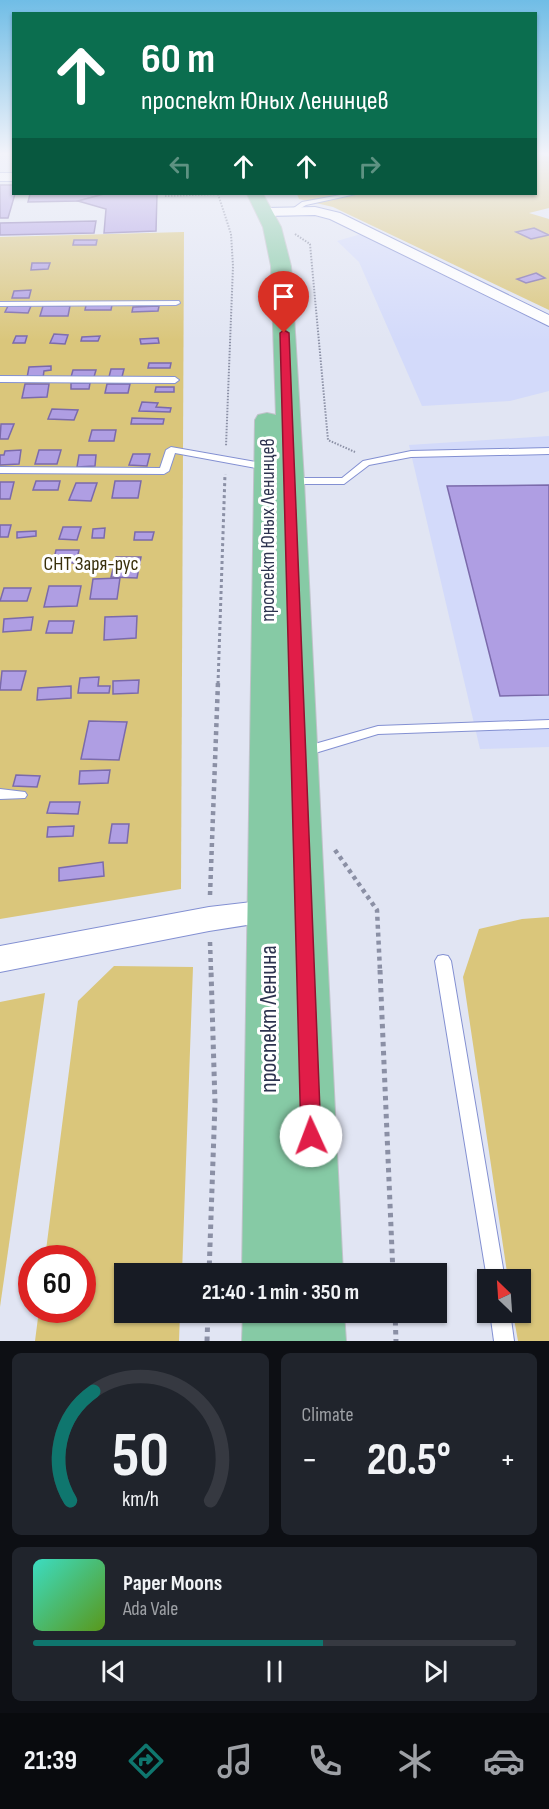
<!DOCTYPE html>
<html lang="en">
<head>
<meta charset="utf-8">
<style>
  :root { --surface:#171b24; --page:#20242c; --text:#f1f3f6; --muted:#9ea1a6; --line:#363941; --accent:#0f766e }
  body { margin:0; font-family:"Sofia Sans Condensed",sans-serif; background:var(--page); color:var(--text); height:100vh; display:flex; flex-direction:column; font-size:22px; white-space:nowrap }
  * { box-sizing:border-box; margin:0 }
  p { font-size:20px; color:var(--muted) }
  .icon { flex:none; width:33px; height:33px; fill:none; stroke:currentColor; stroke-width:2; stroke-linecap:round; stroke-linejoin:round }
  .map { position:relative; height:1341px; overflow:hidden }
  .side { display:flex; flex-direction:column; gap:12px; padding:12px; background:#0d0f14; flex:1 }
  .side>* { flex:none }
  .guide { position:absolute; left:12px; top:12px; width:525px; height:183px; border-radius:0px; box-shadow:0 2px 4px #0004; background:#0b6e4f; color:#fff; overflow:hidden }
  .needle { width:39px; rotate:335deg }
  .buttons { position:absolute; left:477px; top:1269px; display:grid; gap:12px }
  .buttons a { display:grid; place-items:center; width:54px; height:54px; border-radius:0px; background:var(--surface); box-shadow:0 2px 4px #0004; font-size:30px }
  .speed { position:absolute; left:18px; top:1245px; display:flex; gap:12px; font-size:30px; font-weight:700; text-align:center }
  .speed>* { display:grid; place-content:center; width:78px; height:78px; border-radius:50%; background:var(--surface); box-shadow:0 2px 4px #0004; line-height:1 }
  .speed .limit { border:9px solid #d22; background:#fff; color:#111 }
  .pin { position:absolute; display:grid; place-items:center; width:51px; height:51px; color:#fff; margin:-62px -26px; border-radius:50% 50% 50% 0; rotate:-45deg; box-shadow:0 0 6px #0007 }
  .pin .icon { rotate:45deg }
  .me { position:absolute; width:66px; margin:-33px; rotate:358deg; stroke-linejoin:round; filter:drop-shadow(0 0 4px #0008) }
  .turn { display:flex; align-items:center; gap:21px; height:126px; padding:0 30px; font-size:27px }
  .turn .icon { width:78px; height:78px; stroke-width:2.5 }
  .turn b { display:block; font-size:42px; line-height:51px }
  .lanes { display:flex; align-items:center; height:57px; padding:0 30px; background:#0003; justify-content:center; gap:30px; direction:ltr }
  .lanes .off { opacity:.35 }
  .big { font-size:45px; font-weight:700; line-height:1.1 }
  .side .card { flex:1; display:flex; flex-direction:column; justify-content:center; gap:9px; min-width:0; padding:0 21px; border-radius:9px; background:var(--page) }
  .side .dial { align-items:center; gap:0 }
  .dial svg { height:156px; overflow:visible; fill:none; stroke:var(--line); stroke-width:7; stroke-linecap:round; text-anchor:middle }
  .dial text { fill:var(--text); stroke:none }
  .song { display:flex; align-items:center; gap:18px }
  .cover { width:72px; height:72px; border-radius:9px; background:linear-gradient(135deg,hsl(170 70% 55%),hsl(90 70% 35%)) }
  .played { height:6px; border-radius:3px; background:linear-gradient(90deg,var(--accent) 60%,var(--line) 60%) }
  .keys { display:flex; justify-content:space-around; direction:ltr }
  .heat { display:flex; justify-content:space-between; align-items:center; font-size:33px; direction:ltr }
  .side .tiles { flex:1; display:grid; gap:12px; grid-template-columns:1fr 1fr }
  .card:last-child { grid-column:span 2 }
  .trip { position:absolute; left:114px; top:1263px; width:333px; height:60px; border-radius:0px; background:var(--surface); box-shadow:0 2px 4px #0004; font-weight:700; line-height:60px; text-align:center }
  .menu { display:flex; height:96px; justify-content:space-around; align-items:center; background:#090b0e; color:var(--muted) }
  .menu .icon { width:42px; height:42px }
  .menu .current { color:var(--accent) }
  .menu b { font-size:27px; color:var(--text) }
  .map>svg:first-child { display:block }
</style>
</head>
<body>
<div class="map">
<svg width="549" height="1341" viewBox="0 0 549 1341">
  <rect width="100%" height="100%" fill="#e1e5f3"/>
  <!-- built -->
  <g fill="#d3dafa">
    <polygon points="361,234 549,327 549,391 510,401 422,406 359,262 337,241"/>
    <polygon points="549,436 549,747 480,749 409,445"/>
  </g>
  <!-- green -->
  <g fill="#dac67b">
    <polygon points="536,153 549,157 549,208 529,213 549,219 549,310 333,207 299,199 297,194 536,194"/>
    <polygon points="184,232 181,889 0,919 0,237"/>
    <polygon points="549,917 549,1341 518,1341 513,1313 520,1312 520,1280 508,1279 463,977 479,929 522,919"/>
    <polygon points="114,966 193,967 182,1273 124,1274 124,1312 180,1313 179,1341 35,1341 39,1310 82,1310 82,1258 45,1258 78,1001"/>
    <polygon points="45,993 0,1307 0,1002"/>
  </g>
  <!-- building -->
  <g fill="#af9ee3" stroke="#7b6aab" stroke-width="1.5">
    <polygon points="0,185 14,185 15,194 8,218 0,218"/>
    <polygon points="30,194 104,194 78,201 28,202"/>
    <polygon points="104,194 157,194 156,231 104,233 106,209 78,201"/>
    <polygon points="96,221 94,233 0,235 0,223"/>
    <polygon points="534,228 549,235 531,239 516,232"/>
    <polygon points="74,240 97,240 96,245 73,245"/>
    <polygon points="32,263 50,263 48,269 31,270"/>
    <polygon points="536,273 545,278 526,283 517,279"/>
    <polygon points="31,290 29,298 12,298 14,291"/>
    <polygon points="86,305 112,305 111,310 85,310"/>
    <polygon points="8,306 31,306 28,313 5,312"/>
    <polygon points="43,306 70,306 68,316 40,316"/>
    <polygon points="159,306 158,311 132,312 133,307"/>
    <polygon points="54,334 68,335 65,344 50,343"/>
    <polygon points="16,336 27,336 25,343 13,343"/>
    <polygon points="100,336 98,341 81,341 82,337"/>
    <polygon points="158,338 159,343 141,344 140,339"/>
    <polygon points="149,363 171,363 170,368 148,368"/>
    <polygon points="51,366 51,370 44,371 43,378 27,378 29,367"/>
    <polygon points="111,369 124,369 122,377 109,377"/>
    <polygon points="73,370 96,370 94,377 71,377"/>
    <polygon points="71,383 90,383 89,389 71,389"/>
    <polygon points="25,384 49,384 47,397 22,398"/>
    <polygon points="107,384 130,384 128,393 105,393"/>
    <polygon points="156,387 174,387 174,392 155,392"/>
    <polygon points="142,402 158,403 156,407 171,408 170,412 139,411"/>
    <polygon points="52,409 78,410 74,420 48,419"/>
    <polygon points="132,418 164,419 163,424 131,424"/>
    <polygon points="1,424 14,424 8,439 0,439"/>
    <polygon points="92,430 116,430 114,441 89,441"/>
    <polygon points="21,450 19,464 0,465 0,455 4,455 5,451"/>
    <polygon points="39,450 61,450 57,464 35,464"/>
    <polygon points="133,454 150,454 147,466 129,465"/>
    <polygon points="79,455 96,455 95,466 77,467"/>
    <polygon points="36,481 60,481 58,490 33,490"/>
    <polygon points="115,481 141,481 138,498 112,498"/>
    <polygon points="0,482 14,482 10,499 0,499"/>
    <polygon points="76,483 97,483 91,501 69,500"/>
    <polygon points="549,485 549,695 500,696 447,486"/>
    <polygon points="0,525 11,525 8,537 0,537"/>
    <polygon points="63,527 81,527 77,540 59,539"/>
    <polygon points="105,528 104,538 92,538 93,529"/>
    <polygon points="36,531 36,536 17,538 17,532"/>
    <polygon points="135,532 154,532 152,540 134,540"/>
    <polygon points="56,550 79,550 76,563 53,563"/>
    <polygon points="116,557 141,557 137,578 111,577"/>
    <polygon points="120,578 117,599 90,599 93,579"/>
    <polygon points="49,586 81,586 77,606 44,607"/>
    <polygon points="4,588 31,588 27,601 0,601"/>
    <polygon points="137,616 136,638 104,640 105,617"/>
    <polygon points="33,617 31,630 3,632 4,619"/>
    <polygon points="49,621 74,621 72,633 46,633"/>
    <polygon points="2,671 26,671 21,690 0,690"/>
    <polygon points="99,677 98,686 110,686 109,693 78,693 80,678"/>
    <polygon points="139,680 138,693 113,694 113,681"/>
    <polygon points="71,686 71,698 37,700 38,688"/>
    <polygon points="89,721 127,722 119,760 81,759"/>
    <polygon points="110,770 108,783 79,784 80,771"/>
    <polygon points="16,775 40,776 37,787 13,786"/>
    <polygon points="50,802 80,802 78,814 47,813"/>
    <polygon points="112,824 129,824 127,843 109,843"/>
    <polygon points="74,826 73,836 47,837 48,827"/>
    <polygon points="103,862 104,876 59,881 59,868"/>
  </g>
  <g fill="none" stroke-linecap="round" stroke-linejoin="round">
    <defs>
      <g id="lane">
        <polygon points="346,194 356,194 306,205 294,212 291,210 302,202"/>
        <polygon points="179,301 180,303 176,305 0,306 0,302"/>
        <polygon points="0,376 175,377 179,380 175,383 0,382"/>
        <polygon points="171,447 267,464 272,467 267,470 175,453 169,471 164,474 0,473 0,467 160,468 166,450"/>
        <polygon points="549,448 549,454 411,457 369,465 344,484 291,484 286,481 291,478 342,478 363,461 411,451"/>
        <polygon points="549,720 549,728 378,734 302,757 297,755 296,752 297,749 378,726"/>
        <polygon points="0,789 25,792 27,795 25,798 0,799"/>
        <polygon points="443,955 448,956 451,961 505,1280 488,1280 488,1285 435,961 438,956"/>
        <polygon points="490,1312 510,1312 514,1341 494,1341"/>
      </g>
      <g id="street">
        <rect x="0" y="173" width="14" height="8"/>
        <polygon points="315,207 340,213 549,315 549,326 330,219 315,215 266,216 260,212 266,208"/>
        <polygon points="268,900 279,904 283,912 279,920 209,931 0,972 0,946 209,907"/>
      </g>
      <g id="primary">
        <polygon points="247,194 263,194 281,227 291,266 304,481 343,1274 242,1274 255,420 258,415 267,413 276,415 271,266 263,227"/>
        <polygon points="243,1312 344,1312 346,1341 242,1341"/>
      </g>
    </defs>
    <!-- lane casing -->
    <use href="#lane" stroke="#8390d2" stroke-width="2"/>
    <!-- street casing -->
    <use href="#street" stroke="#8390d2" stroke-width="2"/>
    <!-- primary casing -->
    <use href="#primary" stroke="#c0c2ca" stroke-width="2"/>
    <!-- path-far3 -->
    <g stroke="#8b90a5" stroke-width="2" stroke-dasharray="1.5 1.5" stroke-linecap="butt">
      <polyline points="218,194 231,234 233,266 226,446"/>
      <polyline points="165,196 218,194"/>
      <polyline points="295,234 310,244 328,440 355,452"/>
    </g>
    <!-- path-far2 -->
    <polyline stroke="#8b90a5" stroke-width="3" stroke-dasharray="3 3" stroke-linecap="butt" points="218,684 225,474"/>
    <!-- path-far1 -->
    <g stroke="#8b90a5" stroke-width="4.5" stroke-dasharray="4 4" stroke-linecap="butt">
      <polyline points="335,850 377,910 380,971"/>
      <polyline points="210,895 218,682"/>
      <polyline points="210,942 211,971"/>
    </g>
    <!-- path -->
    <g stroke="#8b90a5" stroke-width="5" stroke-dasharray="4.5 4.5" stroke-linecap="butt">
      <polyline points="380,970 393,1274"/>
      <polyline points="209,1274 215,1103 211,970"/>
      <polyline points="395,1312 396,1341"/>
      <polyline points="207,1341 208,1312"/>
    </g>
    <!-- lane -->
    <use href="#lane" fill="#fff" fill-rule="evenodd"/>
    <!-- street -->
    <use href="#street" fill="#fff" fill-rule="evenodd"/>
    <!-- primary -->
    <use href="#primary" fill="#86caa5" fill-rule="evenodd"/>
  </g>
  <!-- sky -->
  <linearGradient id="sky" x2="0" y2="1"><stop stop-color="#70bde6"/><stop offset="0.45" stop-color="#f2f3fa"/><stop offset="1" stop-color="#f2f3fa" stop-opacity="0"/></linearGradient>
  <rect width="549" height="341" fill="url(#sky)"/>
  <!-- route -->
  <polygon fill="#e11d48" stroke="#92132f" stroke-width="1.5" points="284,330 289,333 321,1136 318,1143 311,1145 304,1143 301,1136 280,333"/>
  <g text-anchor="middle" stroke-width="6" stroke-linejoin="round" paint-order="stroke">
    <!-- street labels -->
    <g font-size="20" fill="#2d334f" stroke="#fff">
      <text transform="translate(267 530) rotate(-90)" y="7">проспект Юных Ленинцев</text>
    </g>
    <!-- park labels -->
    <g font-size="20" fill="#39300c" stroke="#fff">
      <text x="91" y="570">СНТ Заря-рус</text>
    </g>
    <!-- near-street labels -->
    <g font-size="24" fill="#2d334f" stroke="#fff">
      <text transform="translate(268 1019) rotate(-90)" y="8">проспект Ленина</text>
    </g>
  </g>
</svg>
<div class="buttons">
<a><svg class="needle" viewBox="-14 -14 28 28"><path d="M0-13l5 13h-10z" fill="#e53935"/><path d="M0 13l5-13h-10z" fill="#9ea1a6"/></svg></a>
</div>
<div class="speed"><div class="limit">60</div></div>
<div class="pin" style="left:284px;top:333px;background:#d93025"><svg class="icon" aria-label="arrive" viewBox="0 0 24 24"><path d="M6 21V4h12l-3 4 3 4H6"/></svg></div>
<svg class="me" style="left:311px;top:1136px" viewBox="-20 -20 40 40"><circle r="19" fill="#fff"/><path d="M0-13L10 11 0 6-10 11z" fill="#e11d48"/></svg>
<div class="trip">21:40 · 1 min · 350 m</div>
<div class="guide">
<div class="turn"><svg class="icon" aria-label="ahead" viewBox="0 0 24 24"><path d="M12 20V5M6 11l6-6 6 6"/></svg><div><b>60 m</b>проспект Юных Ленинцев</div></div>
<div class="lanes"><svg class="icon off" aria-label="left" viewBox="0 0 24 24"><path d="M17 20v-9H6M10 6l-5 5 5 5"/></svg><svg class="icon" aria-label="ahead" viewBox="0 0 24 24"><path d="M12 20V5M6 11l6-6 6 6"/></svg><svg class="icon" aria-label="ahead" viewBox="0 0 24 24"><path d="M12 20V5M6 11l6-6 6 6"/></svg><svg class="icon off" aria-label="right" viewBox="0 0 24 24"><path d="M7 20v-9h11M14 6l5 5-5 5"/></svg></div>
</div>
</div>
<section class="side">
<div class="tiles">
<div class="card dial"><svg viewBox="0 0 100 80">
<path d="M14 69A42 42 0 1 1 86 69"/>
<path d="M14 69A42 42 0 0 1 26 13" stroke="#0f766e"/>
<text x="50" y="56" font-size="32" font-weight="700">50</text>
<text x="50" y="72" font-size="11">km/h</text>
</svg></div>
<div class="card"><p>Climate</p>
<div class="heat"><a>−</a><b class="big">20.5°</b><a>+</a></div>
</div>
<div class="card">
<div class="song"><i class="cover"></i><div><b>Paper Moons</b><p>Ada Vale</p></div></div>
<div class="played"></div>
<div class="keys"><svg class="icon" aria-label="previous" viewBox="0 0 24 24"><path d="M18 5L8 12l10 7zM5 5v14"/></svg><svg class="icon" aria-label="pause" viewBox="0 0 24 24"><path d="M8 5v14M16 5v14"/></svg><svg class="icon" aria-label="next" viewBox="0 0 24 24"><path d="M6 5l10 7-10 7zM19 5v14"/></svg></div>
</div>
</div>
</section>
<nav class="menu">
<b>21:39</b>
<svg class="icon current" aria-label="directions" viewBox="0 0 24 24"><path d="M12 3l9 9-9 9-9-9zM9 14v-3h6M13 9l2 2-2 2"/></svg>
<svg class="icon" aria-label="music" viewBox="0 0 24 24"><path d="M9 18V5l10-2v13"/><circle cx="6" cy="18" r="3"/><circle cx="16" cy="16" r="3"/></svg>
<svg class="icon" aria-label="phone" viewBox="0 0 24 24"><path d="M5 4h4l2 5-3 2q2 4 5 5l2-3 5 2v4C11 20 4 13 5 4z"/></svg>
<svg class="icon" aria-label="climate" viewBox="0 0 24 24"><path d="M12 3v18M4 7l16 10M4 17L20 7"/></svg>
<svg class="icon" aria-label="car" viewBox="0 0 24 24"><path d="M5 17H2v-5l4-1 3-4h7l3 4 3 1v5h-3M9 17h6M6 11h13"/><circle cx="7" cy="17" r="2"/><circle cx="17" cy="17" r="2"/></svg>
</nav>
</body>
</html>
